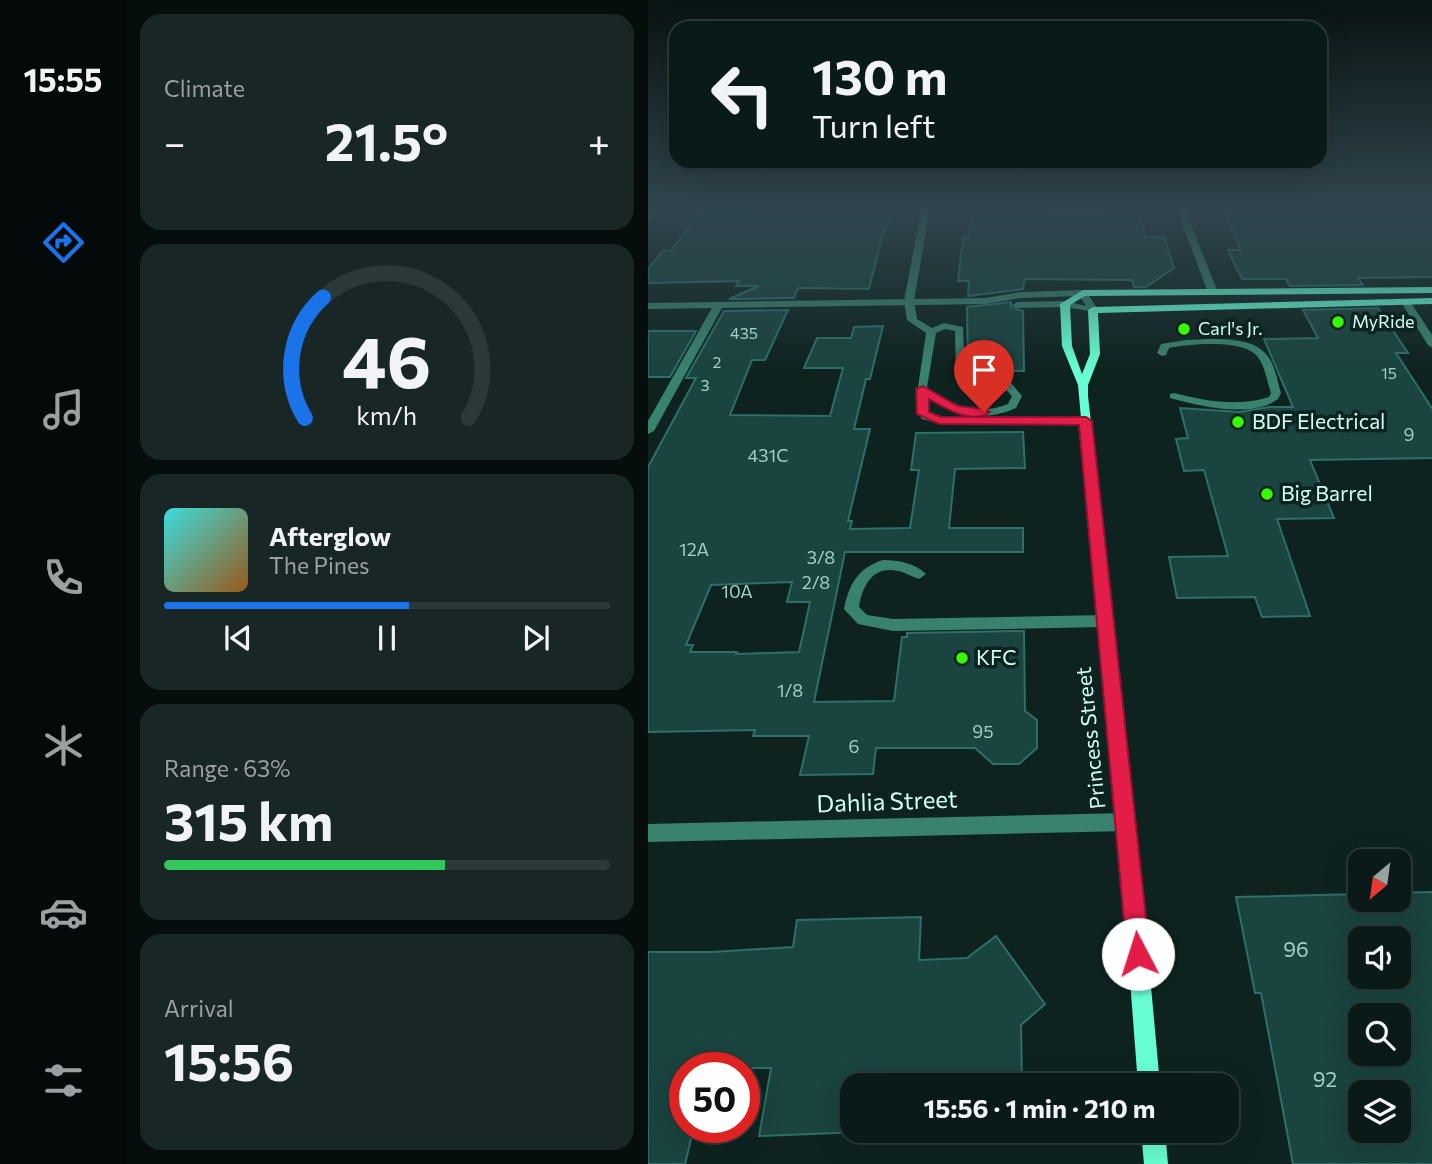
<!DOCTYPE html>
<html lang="en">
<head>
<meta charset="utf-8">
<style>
  :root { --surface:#0a1a18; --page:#182725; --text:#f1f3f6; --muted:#99a1a2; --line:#2a3837; --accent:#1a73e8 }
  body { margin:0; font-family:Commissioner,sans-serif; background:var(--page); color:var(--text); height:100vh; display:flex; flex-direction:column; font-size:26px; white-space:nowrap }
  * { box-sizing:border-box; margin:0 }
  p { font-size:23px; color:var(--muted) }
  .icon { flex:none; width:38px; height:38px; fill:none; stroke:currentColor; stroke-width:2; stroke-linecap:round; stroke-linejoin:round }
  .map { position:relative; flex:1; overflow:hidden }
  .panel { display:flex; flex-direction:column; gap:14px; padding:14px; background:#060e0d; width:522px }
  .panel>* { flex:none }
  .hud { position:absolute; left:21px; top:21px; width:658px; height:147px; border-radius:21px; box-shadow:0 7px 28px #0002,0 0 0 2px var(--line); background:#0a1a18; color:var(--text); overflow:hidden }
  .needle { width:46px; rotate:209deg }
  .fabs { position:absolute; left:700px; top:849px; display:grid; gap:14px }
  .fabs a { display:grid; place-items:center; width:63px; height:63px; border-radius:14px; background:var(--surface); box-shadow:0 7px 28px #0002,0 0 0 2px var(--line); font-size:35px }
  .speed { position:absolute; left:21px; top:1052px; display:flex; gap:14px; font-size:35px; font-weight:700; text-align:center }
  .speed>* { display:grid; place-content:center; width:91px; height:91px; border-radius:50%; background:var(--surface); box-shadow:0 7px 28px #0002,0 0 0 2px var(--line); line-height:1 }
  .speed .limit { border:10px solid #d22; background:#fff; color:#111 }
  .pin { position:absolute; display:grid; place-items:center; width:60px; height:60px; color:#fff; margin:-72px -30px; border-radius:50% 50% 50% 0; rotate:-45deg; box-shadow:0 0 7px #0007 }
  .pin .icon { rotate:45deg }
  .me { position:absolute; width:77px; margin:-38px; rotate:355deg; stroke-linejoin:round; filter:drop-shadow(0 0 5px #0008) }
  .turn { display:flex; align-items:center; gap:24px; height:147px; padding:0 28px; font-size:32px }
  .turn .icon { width:91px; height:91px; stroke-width:2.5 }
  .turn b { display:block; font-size:49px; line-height:60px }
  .big { font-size:52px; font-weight:700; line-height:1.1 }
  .panel .widget { flex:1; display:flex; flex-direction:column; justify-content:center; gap:10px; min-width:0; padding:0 24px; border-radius:21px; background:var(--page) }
  .panel .dial { align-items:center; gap:0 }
  .dial svg { height:182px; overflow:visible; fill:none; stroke:var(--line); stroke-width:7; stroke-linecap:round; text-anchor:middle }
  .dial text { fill:var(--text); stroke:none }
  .song { display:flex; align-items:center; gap:21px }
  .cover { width:84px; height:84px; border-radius:10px; background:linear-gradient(135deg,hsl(180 70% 55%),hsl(30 70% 35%)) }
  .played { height:7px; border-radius:4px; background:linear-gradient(90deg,var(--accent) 55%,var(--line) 55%) }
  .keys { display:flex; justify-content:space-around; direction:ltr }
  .heat { display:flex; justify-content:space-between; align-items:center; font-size:38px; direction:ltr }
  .charge { height:10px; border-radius:5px; background:linear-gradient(90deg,#34c759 63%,var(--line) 0) }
  .trip { position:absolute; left:192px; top:1073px; width:399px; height:70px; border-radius:21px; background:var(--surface); box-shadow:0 7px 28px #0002,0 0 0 2px var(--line); font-weight:700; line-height:70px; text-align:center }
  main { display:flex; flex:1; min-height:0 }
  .tabs { display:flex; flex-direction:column; width:126px; justify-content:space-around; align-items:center; background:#040a0a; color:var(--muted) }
  .tabs .icon { width:49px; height:49px }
  .tabs .on { color:var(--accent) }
  .tabs b { font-size:32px; color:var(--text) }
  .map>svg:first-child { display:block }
</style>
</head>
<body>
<main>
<nav class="tabs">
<b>15:55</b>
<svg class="icon on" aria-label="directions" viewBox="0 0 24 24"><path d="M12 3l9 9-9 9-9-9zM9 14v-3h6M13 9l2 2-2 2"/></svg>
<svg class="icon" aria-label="music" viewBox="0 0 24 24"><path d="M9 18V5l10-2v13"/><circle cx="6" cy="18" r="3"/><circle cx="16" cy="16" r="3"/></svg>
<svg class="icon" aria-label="phone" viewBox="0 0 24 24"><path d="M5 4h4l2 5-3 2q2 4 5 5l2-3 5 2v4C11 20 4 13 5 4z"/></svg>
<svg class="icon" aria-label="climate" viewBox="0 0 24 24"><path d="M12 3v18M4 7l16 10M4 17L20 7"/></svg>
<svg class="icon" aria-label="car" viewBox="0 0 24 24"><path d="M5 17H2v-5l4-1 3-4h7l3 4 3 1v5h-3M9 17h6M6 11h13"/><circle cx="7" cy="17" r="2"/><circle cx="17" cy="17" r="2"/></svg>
<svg class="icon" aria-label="filters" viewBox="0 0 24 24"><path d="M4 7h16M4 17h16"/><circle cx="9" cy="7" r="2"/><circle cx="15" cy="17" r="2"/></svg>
</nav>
<section class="panel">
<div class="widget"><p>Climate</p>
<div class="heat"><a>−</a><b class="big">21.5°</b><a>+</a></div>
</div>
<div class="widget dial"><svg viewBox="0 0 100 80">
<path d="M14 69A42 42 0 1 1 86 69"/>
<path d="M14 69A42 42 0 0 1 22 16" stroke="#1a73e8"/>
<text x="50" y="56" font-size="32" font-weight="700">46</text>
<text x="50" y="72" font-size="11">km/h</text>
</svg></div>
<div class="widget">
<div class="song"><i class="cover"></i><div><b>Afterglow</b><p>The Pines</p></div></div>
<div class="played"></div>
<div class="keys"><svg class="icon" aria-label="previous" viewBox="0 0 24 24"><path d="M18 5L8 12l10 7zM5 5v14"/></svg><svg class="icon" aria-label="pause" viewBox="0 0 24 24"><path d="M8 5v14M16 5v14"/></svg><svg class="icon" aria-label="next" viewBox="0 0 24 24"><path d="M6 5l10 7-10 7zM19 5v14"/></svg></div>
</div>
<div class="widget"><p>Range · 63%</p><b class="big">315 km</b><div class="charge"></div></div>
<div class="widget"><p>Arrival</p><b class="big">15:56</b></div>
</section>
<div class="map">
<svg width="785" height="1164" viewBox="0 0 785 1164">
  <rect width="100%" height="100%" fill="#0e2320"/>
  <!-- building -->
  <g fill="#1a443f" stroke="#2c7068" stroke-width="2" fill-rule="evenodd">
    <polygon points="148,207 247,207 234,237 221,289 150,288 146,298 81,299 111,286 88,286 91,281 0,283 0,269 15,250 23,251 49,216 57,209 147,210"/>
    <polygon points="326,207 379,207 379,210 403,210 403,213 456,214 455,207 491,207 497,237 516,237 526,268 498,287 486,287 484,280 377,279 375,289 320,296 321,281 310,281 315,238 320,238"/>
    <polygon points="576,207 625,207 627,211 785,210 785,277 710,278 715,285 642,286 638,279 594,279 580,250 592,250"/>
    <polygon points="363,302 363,307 375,311 376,371 320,370 319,307"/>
    <polygon points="730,308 760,353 748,353 785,410 785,458 662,460 686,518 629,519 662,616 614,617 607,597 529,598 521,557 580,556 556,470 536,471 528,439 540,438 532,408 592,412 621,407 645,407 616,339 670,338 655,310"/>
    <path d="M140 310 117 360H104L82 415 182 416 195 368H156L169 338H203L206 327 235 326 222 379H218L206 429H222L200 521H204L202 529 262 528 271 470H263L268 433 375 432 377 468 307 469 301 528H375V552H197L166 702 246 701 254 637H259V633L376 631 377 711 389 720V748L371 764H345L327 748H228L225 774 152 775 161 736H105L107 730 0 732V467L48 378H38L76 311ZM144 582 139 602H162L151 652 88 654 89 652H42L45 645H38L63 585Z"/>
    <polygon points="0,331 48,331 22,377 0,377"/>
    <path d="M785 892V1164H645L613 993H607L588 897 712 894V900H751V893ZM712 938H751V976H712ZM712 1015H751V1054H712ZM712 1092H751V1130H712Z"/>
    <polygon points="273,917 271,960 319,958 348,936 397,1004 373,1025 374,1085 205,1085 205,1130 262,1130 111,1136 123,1068 37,1068 37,1127 46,1127 37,1164 0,1164 0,952 64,952 145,947 149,920"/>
  </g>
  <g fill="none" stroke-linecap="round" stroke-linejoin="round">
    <!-- service -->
    <g fill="#39826e" fill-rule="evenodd">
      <path d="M261 298 266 301 269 319 284 328 296 323 315 327 317 372 363 383 374 396 368 408C337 422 306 416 279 398L282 415 291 417 438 418 444 421 438 424 291 423 274 419 269 410 268 401 278 333 259 320 256 301ZM297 329 307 331 308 375 355 387 364 396 360 404C331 416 303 406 279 387L288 333Z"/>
      <path d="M538 340C559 339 602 335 617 353 627 363 629 380 633 393L630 399C604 419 551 406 522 398V394L526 393C557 401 589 407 621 397L623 393C619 382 617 365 609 356 594 339 542 344 521 348L518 355 514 356 509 353 513 344Z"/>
      <path d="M235 560C250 560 267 563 278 574L271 579C264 577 257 572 250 571 225 565 214 586 211 607L219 615 245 619 456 615 461 617 463 621 461 625 456 627 245 631 210 624 196 609C201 584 210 568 235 560Z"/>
    </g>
    <!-- minor -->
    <g fill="#39826e" fill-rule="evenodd">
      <polygon points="5,207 13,207 0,220 0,213"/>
      <polygon points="274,207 282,207 266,301 261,304 256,301"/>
      <polygon points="528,207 536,207 569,290 567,292 559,290"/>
      <polygon points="755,300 761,300 785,336 785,348 780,345 753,302"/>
      <polygon points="70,303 75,306 6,431 0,434 0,421 65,306"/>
      <polygon points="479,813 485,816 488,822 485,828 479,831 0,842 0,824"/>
    </g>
    <!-- tertiary -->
    <polygon fill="#39826e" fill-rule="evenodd" points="435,290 438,291 450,310 448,312 417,307 369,308 364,305 369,302 417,301 438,306 432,296 373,298 337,304 0,309 0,303 337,298 373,292"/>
    <!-- secondary -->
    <g fill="#68fed3" fill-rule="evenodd">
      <polygon points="785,287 785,293 437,296 422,305 424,346 434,374 442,354 440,310 445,307 785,298 785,304 450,313 452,354 440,385 440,396 488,822 512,1085 490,1085 470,822 430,385 414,346 412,304 435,290"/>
      <polygon points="493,1130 517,1130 520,1164 496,1164"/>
    </g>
  </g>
  <!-- sky -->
  <linearGradient id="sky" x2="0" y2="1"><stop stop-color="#081312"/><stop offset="0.56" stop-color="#30454e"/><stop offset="1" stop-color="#30454e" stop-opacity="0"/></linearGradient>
  <rect width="785" height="370" fill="url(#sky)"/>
  <!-- route -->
  <path fill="#e11d48" stroke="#92132f" stroke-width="2" d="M275 386 310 406 336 409 342 412C325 425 296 408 281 399V412L293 417H438L444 421 502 954 498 962 490 965 482 962 479 954 431 425 291 424 269 414 268 389Z"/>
  <!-- markers -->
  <g fill="#37fa01" stroke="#0e2320" stroke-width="2.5">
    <circle cx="690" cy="322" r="7"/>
    <circle cx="536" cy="329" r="7"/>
    <circle cx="590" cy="422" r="7"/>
    <circle cx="619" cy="494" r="7"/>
    <circle cx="314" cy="658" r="7"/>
  </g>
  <g text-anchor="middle" stroke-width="7" stroke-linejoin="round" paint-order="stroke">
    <!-- far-number labels -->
    <g font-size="16" fill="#a2d0c8">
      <text x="96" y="339">435</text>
      <text x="69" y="368">2</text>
      <text x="741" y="379">15</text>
      <text x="57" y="391">3</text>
    </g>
    <!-- far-poi labels -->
    <g font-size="18" fill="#d0fff5" stroke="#0e2320" text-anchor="start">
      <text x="704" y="328">MyRide</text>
      <text x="550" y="335">Carl's Jr.</text>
    </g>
    <!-- number labels -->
    <g font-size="18" fill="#a2d0c8">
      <text x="761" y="441">9</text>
      <text x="120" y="462">431C</text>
      <text x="46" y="556">12A</text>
      <text x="173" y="564">3/8</text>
      <text x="168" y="589">2/8</text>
      <text x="89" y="598">10A</text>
      <text x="142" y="697">1/8</text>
      <text x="335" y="738">95</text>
      <text x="206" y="753">6</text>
    </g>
    <!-- poi labels -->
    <g font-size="21" fill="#d0fff5" stroke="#0e2320" text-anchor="start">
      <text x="604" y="429">BDF Electrical</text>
      <text x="633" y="501">Big Barrel</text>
      <text x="328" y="665">KFC</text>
    </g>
    <!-- street labels -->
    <g font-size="21" fill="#d0fff5" stroke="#0e2320">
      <text transform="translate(443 738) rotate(-96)" y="7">Princess Street</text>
    </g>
    <!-- near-number labels -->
    <g font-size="21" fill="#a2d0c8">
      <text x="648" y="957">96</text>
      <text x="677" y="1087">92</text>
    </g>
    <!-- near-street labels -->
    <g font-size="24" fill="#d0fff5" stroke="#0e2320">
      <text transform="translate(239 802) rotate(-2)" y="8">Dahlia Street</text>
    </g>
  </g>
</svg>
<div class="fabs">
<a><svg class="needle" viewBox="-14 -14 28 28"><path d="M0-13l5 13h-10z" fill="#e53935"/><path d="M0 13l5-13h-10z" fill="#99a1a2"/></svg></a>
<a><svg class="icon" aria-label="sound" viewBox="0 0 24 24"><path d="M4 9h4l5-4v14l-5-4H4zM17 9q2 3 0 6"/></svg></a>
<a><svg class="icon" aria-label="search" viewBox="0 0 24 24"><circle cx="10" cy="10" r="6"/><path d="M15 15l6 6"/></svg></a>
<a><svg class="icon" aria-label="layers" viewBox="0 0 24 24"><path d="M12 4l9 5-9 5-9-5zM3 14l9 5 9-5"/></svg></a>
</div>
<div class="speed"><div class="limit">50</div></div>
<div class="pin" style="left:336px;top:412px;background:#d93025"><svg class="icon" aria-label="arrive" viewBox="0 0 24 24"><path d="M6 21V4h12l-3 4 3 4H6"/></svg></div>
<svg class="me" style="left:490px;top:954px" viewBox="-20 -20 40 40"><circle r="19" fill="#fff"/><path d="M0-13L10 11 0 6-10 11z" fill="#e11d48"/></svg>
<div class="trip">15:56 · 1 min · 210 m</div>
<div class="hud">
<div class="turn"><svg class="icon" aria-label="left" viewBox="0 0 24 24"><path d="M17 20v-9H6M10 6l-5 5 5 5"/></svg><div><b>130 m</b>Turn left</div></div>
</div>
</div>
</main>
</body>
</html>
